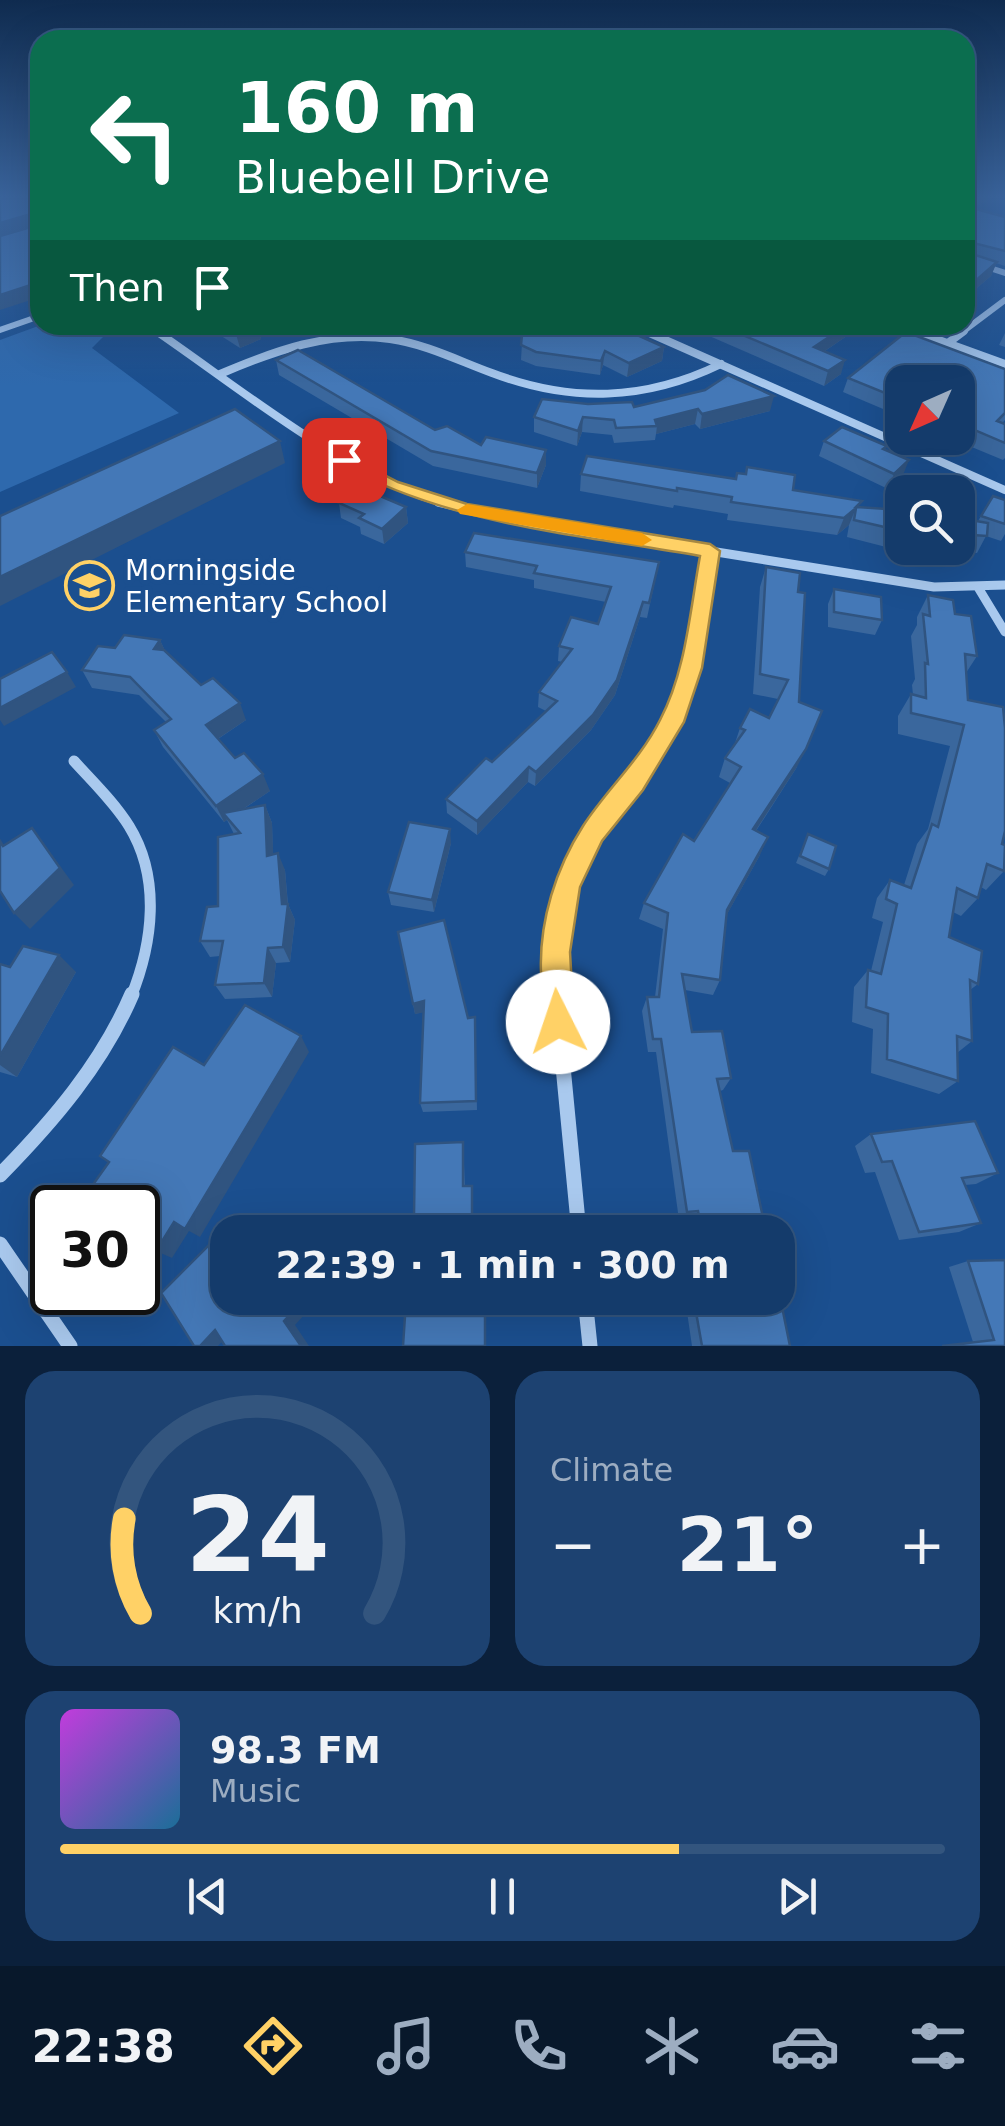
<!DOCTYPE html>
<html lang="en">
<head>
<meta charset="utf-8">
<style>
  :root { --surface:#143b6b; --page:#1d4271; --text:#f1f3f6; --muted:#9dadc1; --line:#33557e; --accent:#ffd166 }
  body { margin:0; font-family:"DejaVu Sans",sans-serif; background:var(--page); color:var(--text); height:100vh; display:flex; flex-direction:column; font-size:38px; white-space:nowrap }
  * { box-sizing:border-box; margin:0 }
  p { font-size:32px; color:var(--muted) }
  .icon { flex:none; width:55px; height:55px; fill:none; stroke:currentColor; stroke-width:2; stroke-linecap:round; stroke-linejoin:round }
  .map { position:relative; height:1346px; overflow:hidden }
  .details { display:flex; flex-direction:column; gap:25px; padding:25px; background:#0b203b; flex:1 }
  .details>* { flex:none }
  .top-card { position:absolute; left:30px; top:30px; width:945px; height:305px; border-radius:30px; box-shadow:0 10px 40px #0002,0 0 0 2px var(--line); background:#0b6e4f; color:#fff; overflow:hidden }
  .needle { width:65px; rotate:225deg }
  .buttons { position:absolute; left:885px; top:365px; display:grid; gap:20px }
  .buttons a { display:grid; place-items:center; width:90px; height:90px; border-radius:20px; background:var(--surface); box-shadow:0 10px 40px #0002,0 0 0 2px var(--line); font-size:50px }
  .speed { position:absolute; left:30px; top:1185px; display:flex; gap:20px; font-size:50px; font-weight:700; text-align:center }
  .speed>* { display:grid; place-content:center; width:130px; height:130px; border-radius:50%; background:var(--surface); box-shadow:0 10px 40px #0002,0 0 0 2px var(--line); line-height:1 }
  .speed .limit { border:5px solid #111; border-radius:15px; background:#fff; color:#111 }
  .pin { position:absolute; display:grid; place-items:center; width:85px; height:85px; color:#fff; margin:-42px; border-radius:20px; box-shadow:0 5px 15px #0006 }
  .me { position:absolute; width:110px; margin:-55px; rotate:356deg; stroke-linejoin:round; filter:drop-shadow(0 0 8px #0008) }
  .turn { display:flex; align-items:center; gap:35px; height:210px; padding:0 40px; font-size:45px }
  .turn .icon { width:130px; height:130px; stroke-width:2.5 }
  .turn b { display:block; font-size:70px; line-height:85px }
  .then { display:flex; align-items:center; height:95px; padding:0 40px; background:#0003; gap:20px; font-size:38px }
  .big { font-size:75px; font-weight:700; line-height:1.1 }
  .details .tile { flex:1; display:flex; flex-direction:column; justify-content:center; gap:15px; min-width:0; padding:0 35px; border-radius:30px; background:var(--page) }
  .details .dial { align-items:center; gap:0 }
  .dial svg { height:260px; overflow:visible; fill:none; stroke:var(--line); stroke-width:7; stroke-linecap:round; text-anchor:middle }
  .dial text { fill:var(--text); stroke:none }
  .song { display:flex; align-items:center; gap:30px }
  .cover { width:120px; height:120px; border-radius:15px; background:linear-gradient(135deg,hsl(290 70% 55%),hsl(200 70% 35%)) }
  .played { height:10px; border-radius:5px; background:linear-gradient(90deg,var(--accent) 70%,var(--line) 70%) }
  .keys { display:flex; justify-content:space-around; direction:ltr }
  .heat { display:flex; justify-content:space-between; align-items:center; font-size:55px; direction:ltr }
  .details .tiles { flex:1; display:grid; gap:25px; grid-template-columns:1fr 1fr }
  .tile:last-child { grid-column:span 2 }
  .trip { position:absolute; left:210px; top:1215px; width:585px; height:100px; border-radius:30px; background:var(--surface); box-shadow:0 10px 40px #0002,0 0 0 2px var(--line); font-weight:700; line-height:100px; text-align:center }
  .tabs { display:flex; height:160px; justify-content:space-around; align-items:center; background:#08182b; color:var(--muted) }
  .tabs .icon { width:70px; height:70px }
  .tabs .current { color:var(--accent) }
  .tabs b { font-size:45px; color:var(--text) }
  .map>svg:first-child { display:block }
</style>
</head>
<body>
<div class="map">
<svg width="1005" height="1346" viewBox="0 0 1005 1346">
  <rect width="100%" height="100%" fill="#1b4f8f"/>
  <!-- green -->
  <polygon fill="#2e69ad" points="41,325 115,325 92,348 179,413 0,492 0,340"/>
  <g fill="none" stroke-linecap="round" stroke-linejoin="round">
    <!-- street-far4 -->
    <g stroke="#a9c9ee" stroke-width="6">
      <polyline points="965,260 1005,273"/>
      <polyline points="147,325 159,333"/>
      <polyline points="632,325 651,333"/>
      <polyline points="898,325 921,333"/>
      <polyline points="0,330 40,316"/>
      <polyline points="961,333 1005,300"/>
    </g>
    <!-- street-far3 -->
    <g stroke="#a9c9ee" stroke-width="8">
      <path d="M156 331C240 388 350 480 448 504"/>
      <polyline points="645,331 1005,490"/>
      <polyline points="914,331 1005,364"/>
      <polyline points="948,343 964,331"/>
      <path d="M220 374C274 351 330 330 390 339 426 344 459 361 492 373 571 403 645 401 721 364"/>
    </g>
    <!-- street-far2 -->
    <g stroke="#a9c9ee" stroke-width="9">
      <polyline points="438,502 505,518 934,587 1005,585"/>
      <polyline points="979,589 1005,632"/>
      <polyline points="671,721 693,652 711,551"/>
    </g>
    <!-- street-far1 -->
    <g stroke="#a9c9ee" stroke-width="11">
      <path d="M74 761C93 782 114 802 129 826 161 878 153 943 131 997"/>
      <path d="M556 997C554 945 558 892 586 847 613 803 651 767 672 719"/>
    </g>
    <!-- street -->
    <g stroke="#a9c9ee" stroke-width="15">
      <polyline points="556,994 579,1232"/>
      <path d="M0 1175C53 1121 102 1064 132 994"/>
      <polyline points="0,1244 70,1346"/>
      <polyline points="585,1298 590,1346"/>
    </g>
  </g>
  <!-- wall -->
  <g fill="#3a679d">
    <polygon points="970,198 991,198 975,207"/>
    <polygon points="965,206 1005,217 1005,266 996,263 991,276 965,298"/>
    <polygon points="204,325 258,325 261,339 240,348"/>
    <polygon points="523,325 615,325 664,347 662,361 627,377 603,365 600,375 536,366 521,360"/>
    <polygon points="684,325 858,325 857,329 825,351 841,374 824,386"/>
    <polygon points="1005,333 1005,347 999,345"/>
    <polygon points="276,360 435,430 546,465 537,488 433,466 279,375"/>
    <polygon points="1005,369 1005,420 1002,423 1005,424 1005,458 1003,460 950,438 958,438 958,382 902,382 902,417 843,392 848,378"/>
    <polygon points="588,404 634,407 770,411 700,429 695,424 656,434 655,440 614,443 612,435 582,432 577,446 534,432 534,417"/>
    <polygon points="824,441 885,449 903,475 888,489 819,456"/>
    <polygon points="581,474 793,490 860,508 902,510 902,548 958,548 958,518 978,521 993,496 1005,500 1005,534 1001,541 986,536 977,553 886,547 847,537 849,525 837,535 727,520 728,514 674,505 673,508 580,491"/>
    <polygon points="339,503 406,507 408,523 384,544 361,534 360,527 341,518"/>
    <polygon points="465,552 659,562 647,618 640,617 615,695 591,730 535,786 528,782 477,835 447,813 446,799 492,762 546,711 538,707 539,692 562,662 558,661 559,646 598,624 606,602 534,588 534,580 466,567"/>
    <polygon points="766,567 798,592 799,702 797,767 756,831 760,855 727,914 720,980 713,995 685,990 692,1032 731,1078 723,1090 720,1091 733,1151 766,1232 692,1232 690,1219 679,1220 656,1052 648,1052 642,1011 647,997 655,997 663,929 639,919 644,903 694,841 730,783 719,777 725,758 734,746 740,728 769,718 778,699 753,694 760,587"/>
    <polygon points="834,589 882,620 875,635 828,627 828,604"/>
    <polygon points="928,595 955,614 977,656 966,673 968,700 1002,844 1004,871 986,890 981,887 978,898 961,916 953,912 949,937 978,984 970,990 972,1041 957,1053 958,1081 939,1094 871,1073 873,1029 852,1022 854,987 868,970 871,971 883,922 872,918 877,898 890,880 904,885 917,844 928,829 950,746 898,734 898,716 911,694 913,695 912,685 915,679 911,636 917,625 917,617"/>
    <polygon points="160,640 165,651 201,685 246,720 218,739 235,758 270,791 242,810 265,805 272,823 273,854 285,870 288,904 295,920 290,962 276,963 272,997 225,999 215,985 220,956 210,957 200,941 218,906 234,834 227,820 224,822 163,747 154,730 166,722 139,695 92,688 82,670 115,648"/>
    <polygon points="808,834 829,869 825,876 796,863"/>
    <polygon points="451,843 434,912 391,905 388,892"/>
    <polygon points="0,964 10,967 76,972 17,1077 0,1072"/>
    <polygon points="413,1004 468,1018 475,1017 477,1110 423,1112 420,1103 423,1012 415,1014"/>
    <polygon points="871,1134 998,1173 976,1184 965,1185 981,1223 959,1232 899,1240 875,1172 865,1173 855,1146"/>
    <polygon points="463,1142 465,1186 473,1193 423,1221 417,1221 414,1215"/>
    <polygon points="968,1261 1005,1346 973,1342 949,1267"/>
    <polygon points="703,1298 778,1298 790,1346 692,1346 686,1305 694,1301 703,1300"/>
  </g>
  <!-- shaded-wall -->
  <g fill="#305480">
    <polygon points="979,198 991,198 975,207"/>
    <polygon points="34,213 39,225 0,237 0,223"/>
    <polygon points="997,262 991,276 965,298 965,290"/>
    <polygon points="40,282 40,297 0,310 0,295"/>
    <polygon points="258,325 261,339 240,348 236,334"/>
    <polygon points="847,325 858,325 857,329 810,361 814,347"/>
    <polygon points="664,347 662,361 627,377 629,363"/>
    <polygon points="605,351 603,365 600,375 601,361"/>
    <polygon points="845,360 841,374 824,386 828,371"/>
    <polygon points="774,396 770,411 700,429 702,414"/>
    <polygon points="698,409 695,424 656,434 657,426 655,420"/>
    <polygon points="583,417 582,432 577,446 578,431"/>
    <polygon points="280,441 285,463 0,606 0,577"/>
    <polygon points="546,450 546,465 537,488 537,473"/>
    <polygon points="909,460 903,475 888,489 894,474"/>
    <polygon points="406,507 408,523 384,544 382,529"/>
    <polygon points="856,508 849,525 837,535 844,518"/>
    <polygon points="643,602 640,617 615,695 591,730 535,786 536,772"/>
    <polygon points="160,640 168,657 154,649"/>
    <polygon points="67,672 76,687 4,726 0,720 0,708"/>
    <polygon points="240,703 246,720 213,742 206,725"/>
    <polygon points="806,749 797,767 745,847 753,829"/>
    <polygon points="529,767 528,782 477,835 477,821"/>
    <polygon points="263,774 270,791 228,819 223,813 227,820 224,822 216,806"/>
    <polygon points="265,805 272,823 274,873 267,856"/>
    <polygon points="32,828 74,885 30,929 14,913"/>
    <polygon points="450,829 451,843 434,912 432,900"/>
    <polygon points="768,837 760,855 720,927 727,910"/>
    <polygon points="278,853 285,870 288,906 288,904 295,920 290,962 283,947 282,904"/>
    <polygon points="268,948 276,963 272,997 264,983"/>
    <polygon points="59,955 76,972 17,1077 0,1065 0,1056"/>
    <polygon points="424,1001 426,1012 415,1014 413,1004"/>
    <polygon points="301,1036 309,1052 200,1237 189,1231 172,1258 156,1251"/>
    <polygon points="234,1220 247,1228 250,1232 243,1232"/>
    <polygon points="287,1298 294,1298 305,1314 295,1325 309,1346 301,1346 284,1321"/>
    <polygon points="215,1330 229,1334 218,1346 200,1346"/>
  </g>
  <!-- building -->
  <g fill="#4478b7" stroke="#305480" stroke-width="2.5">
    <polygon points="0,198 40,198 40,217 34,213 0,223"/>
    <polygon points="965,206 1005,217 1005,251 966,241 966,252 997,262 965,290"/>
    <polygon points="40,221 40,282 0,295 0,236 38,225"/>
    <polygon points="222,325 258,325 236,334"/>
    <polygon points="523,325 540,325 565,330 567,325 615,325 664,347 629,363 605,351 601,361 536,352 521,345"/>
    <polygon points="719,325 847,325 814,347 845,360 828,371"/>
    <polygon points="906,332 1005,369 1005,413 997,421 1005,424 1005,443 958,423 958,382 902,382 902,400 848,378"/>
    <polygon points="298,350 435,430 447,426 481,445 486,437 546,450 537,473 431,451 276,360"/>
    <polygon points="728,375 774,396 702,414 698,409 655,420 657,426 616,428 614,420 583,417 578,431 534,417 542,399 588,404 632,402 634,407 705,390"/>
    <polygon points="235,409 280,441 0,577 0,516"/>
    <polygon points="842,427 887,446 883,449 909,460 894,474 824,441"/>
    <polygon points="587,456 736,479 737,473 746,474 747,467 795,475 793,490 862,501 856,507 902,510 902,530 893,529 854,520 856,508 844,518 731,502 732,497 677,488 677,491 581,474"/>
    <polygon points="359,487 406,507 382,529 359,518 364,514 339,503"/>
    <polygon points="993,496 1005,500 1005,524 981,516"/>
    <polygon points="958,518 988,523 987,536 958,534"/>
    <polygon points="474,533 659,562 649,603 643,602 617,680 593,715 536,772 529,767 477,821 446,799 486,758 492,762 557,701 539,692 572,649 559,646 571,617 598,624 611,587 534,573 537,566 465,552"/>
    <polygon points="766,567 800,573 798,592 805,593 799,702 822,711 806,749 753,829 768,837 727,910 720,980 682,974 692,1032 722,1031 731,1078 717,1079 733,1151 749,1151 766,1232 702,1232 698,1211 687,1212 661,1039 653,1039 647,997 659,997 668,913 644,903 683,834 694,841 741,767 725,758 745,730 740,728 750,709 769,718 788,680 760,674"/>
    <polygon points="834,589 881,597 882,620 834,612"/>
    <polygon points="928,595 953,600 955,614 971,616 977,656 965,654 968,700 1003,707 1005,728 1005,831 1002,844 1005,845 1004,871 987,864 978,898 957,888 949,937 982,951 978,984 970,980 972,1041 957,1036 958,1081 887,1059 888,1014 866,1007 868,970 881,974 897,904 886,899 890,880 911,888 932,824 938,827 964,725 911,713 911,694 926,698 925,663 928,664 923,614 930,616"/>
    <polygon points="124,635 160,640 154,649 164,650 201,685 213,678 240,703 206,725 235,758 244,753 263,774 216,806 154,730 171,719 130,677 82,670 98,646 115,648"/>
    <polygon points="52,652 67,672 0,708 0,679"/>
    <polygon points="265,805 267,856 278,853 282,904 288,904 283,947 268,948 264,983 215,985 223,941 200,941 207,907 218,906 218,837 240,833 223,813"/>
    <polygon points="409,822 450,829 432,900 388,892"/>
    <polygon points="32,828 60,868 14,913 0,891 0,841 3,846"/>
    <polygon points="808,834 836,846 829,869 800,856"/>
    <polygon points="444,920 468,1018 475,1017 476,1101 420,1103 424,1001 413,1004 398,932"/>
    <polygon points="23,946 59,955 0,1056 0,964 10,967"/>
    <polygon points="245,1005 301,1036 185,1229 174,1222 156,1251 138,1238 138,1208 93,1208 82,1200 109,1162 100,1156 173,1047 204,1065"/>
    <polygon points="975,1121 998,1173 962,1178 981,1223 919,1232 892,1161 882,1162 871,1134"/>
    <polygon points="463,1142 463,1186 472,1186 472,1232 423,1232 423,1215 414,1215 415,1144"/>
    <polygon points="234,1220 243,1232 228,1232 228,1298 287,1298 295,1309 284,1321 301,1346 225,1346 215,1330 200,1346 194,1346 161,1293"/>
    <polygon points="1005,1260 1005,1346 942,1346 994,1340 968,1261"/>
    <polygon points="778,1287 790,1346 702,1346 694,1301 713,1299 713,1298 778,1298"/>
    <polygon points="405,1316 485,1316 485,1346 403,1346"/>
  </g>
  <!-- sky -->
  <linearGradient id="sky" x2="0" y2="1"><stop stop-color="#0f2b4f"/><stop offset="0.51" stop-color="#39639b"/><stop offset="1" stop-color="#39639b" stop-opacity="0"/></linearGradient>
  <rect width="1005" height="386" fill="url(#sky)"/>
  <!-- route -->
  <path fill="#ffd166" stroke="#a68842" stroke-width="2.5" d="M344 454 398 482 467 504 710 544 720 551 702 668 684 722 643 790 602 841 580 887 570 952 574 1022 569 1033 558 1037 547 1033C540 1014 542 992 541 972 539 921 556 868 583 826 607 789 640 760 660 720 686 671 690 610 700 556 575 534 450 525 338 463V456Z"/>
  <!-- slow -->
  <polygon fill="#f59e0b" points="467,504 642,533 652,540 642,546 460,514 457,510"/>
  <!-- icons -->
  <defs>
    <symbol id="school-ring" viewBox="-11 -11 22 22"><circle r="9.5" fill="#1b4f8f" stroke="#ffd166" stroke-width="1.5"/><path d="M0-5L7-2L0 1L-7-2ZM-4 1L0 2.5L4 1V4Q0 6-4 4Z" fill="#ffd166"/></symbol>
  </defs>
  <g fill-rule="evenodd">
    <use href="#school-ring" x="62" y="558" width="55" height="55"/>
  </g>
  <g text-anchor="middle" stroke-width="9" stroke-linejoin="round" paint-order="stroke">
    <!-- poi labels -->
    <g font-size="28" fill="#fff" stroke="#1b4f8f" text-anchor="start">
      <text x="125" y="580">Morningside<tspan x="125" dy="32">Elementary School</tspan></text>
    </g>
  </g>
</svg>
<div class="buttons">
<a><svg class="needle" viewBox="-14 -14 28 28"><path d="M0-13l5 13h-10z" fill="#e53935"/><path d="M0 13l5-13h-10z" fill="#9dadc1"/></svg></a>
<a><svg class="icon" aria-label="search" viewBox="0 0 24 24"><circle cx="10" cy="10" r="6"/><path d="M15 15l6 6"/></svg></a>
</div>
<div class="speed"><div class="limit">30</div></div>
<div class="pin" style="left:344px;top:460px;background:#d93025"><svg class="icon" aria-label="arrive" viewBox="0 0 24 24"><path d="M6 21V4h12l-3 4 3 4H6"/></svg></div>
<svg class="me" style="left:558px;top:1022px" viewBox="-20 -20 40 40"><circle r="19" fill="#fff"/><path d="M0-13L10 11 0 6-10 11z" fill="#ffd166"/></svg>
<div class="trip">22:39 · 1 min · 300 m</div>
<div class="top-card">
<div class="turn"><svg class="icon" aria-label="left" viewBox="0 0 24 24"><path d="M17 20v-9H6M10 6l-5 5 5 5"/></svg><div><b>160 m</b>Bluebell Drive</div></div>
<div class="then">Then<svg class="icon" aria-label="arrive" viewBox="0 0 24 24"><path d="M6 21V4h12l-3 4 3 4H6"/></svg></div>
</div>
</div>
<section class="details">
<div class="tiles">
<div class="tile dial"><svg viewBox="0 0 100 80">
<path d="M14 69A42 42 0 1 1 86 69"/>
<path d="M14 69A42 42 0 0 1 9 40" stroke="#ffd166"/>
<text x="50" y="56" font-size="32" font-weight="700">24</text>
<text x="50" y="72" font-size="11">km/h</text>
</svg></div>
<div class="tile"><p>Climate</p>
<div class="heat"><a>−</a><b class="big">21°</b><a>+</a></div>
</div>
<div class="tile">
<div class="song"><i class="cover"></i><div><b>98.3 FM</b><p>Music</p></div></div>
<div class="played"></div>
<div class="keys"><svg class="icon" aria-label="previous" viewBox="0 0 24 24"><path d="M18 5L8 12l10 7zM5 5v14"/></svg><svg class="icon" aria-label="pause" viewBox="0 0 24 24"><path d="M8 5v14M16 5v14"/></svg><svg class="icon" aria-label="next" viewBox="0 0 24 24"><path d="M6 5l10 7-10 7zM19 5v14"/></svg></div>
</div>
</div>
</section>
<nav class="tabs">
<b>22:38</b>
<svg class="icon current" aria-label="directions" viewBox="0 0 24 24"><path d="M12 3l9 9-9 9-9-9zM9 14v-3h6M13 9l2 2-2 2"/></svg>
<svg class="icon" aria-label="music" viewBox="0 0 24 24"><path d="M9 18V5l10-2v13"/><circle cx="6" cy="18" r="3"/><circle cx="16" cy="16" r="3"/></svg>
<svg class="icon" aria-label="phone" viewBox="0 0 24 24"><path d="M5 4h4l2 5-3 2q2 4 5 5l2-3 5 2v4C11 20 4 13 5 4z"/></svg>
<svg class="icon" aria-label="climate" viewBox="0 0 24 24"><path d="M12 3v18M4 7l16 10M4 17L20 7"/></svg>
<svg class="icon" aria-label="car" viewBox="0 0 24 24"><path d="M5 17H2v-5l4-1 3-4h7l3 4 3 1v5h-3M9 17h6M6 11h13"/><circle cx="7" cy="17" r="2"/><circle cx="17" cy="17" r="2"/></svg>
<svg class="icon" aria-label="filters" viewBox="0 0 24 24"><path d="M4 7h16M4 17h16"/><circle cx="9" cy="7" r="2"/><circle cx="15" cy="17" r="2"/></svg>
</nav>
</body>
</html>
